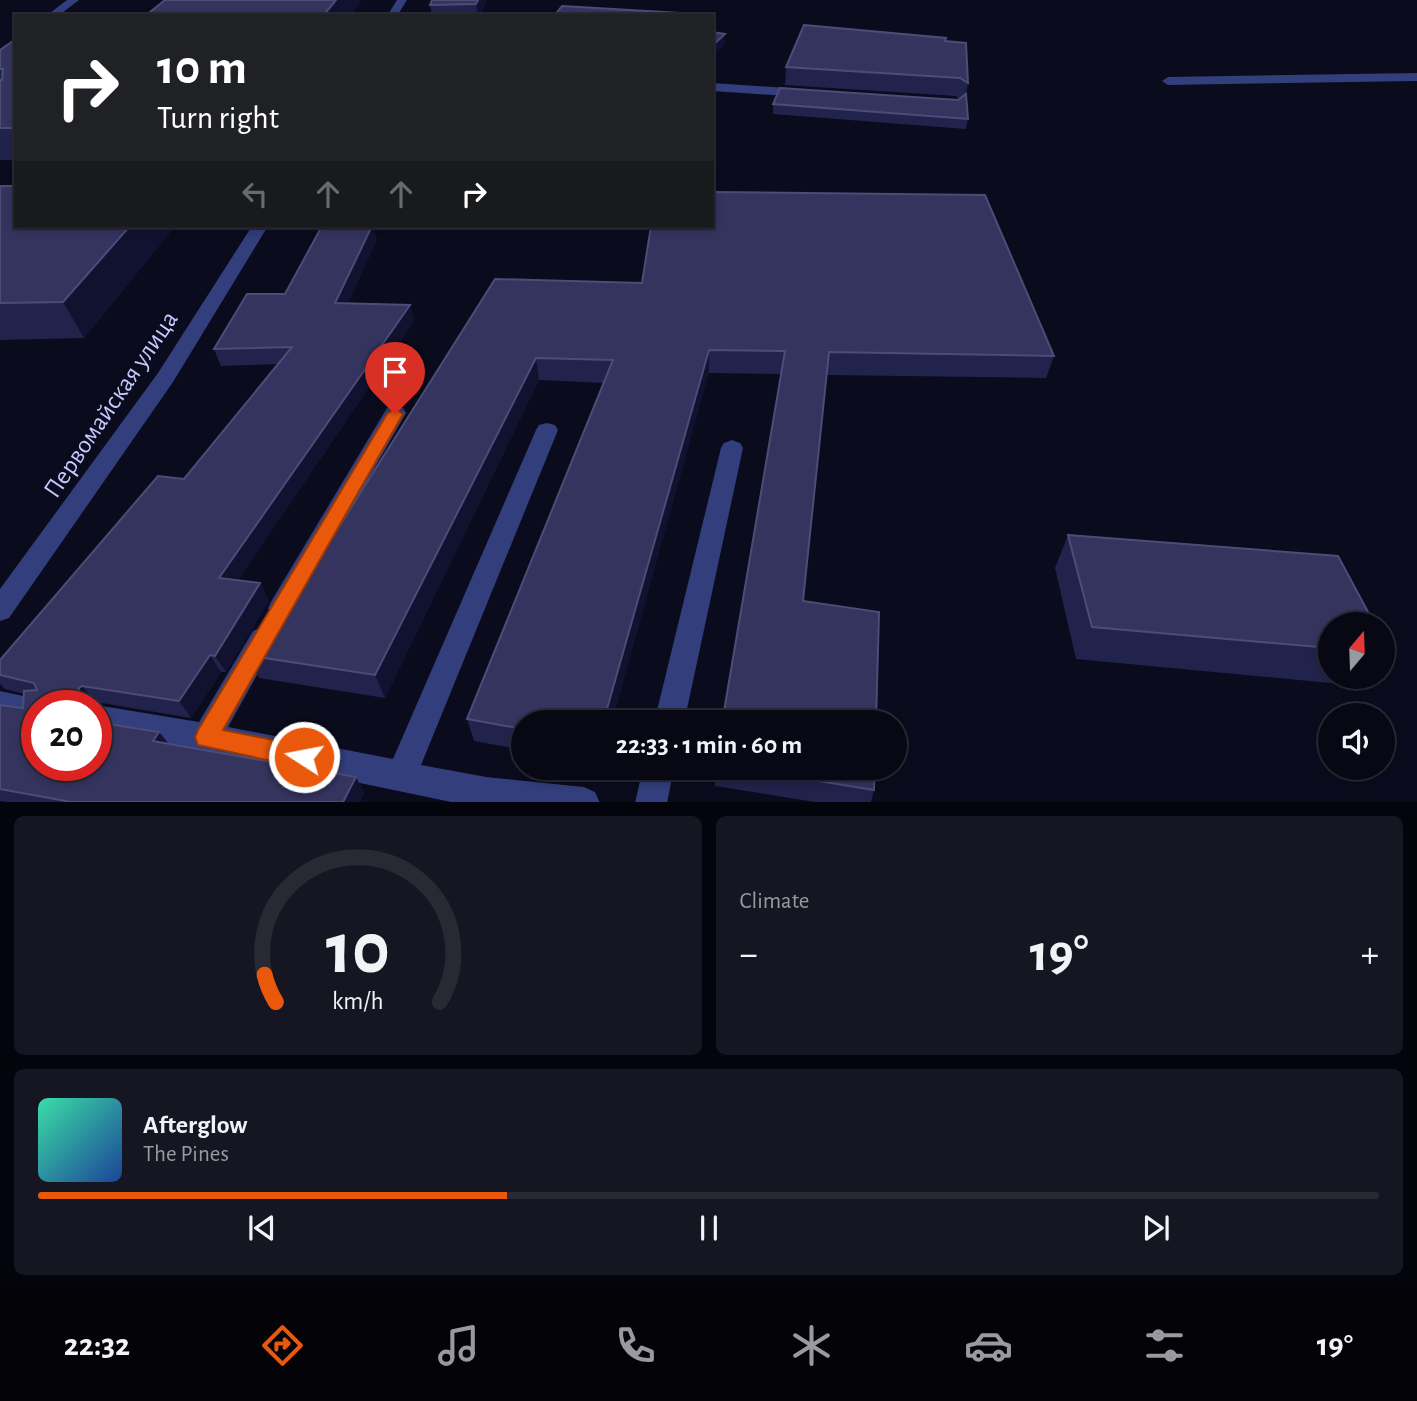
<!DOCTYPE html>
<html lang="en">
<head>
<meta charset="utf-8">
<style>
  :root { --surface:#080815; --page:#161622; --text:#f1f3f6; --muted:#989aa0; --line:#292934; --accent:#ea580c }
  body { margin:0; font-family:"Alegreya Sans",sans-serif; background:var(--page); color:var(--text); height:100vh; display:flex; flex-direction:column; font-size:26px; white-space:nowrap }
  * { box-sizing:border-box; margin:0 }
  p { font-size:23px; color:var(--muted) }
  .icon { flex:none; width:38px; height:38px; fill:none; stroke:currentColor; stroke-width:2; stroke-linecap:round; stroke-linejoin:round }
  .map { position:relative; height:802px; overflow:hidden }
  .drawer { display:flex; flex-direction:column; gap:14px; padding:14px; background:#04040c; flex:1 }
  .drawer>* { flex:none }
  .hud { position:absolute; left:14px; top:14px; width:700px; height:214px; border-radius:0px; box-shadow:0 4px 10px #0003,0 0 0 2px var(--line); background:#202124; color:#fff; overflow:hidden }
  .needle { width:46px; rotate:19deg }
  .buttons { position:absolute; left:1318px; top:612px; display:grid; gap:14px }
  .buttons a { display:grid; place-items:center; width:77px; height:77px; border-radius:50%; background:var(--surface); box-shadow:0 4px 10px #0003,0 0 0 2px var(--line); font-size:35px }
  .speed { position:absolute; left:21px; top:690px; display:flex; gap:14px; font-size:35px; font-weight:700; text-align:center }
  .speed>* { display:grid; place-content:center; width:91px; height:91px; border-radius:50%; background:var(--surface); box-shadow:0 4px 10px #0003,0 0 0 2px var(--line); line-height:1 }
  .speed .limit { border:10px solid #d22; background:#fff; color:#111 }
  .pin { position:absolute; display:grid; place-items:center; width:60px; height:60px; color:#fff; margin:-72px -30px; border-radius:50% 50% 50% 0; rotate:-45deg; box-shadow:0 0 7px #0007 }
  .pin .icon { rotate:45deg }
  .me { position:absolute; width:77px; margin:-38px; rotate:281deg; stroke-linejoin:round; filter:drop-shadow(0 0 5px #0008) }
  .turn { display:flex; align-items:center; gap:24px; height:147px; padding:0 28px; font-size:32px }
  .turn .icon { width:91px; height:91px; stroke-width:2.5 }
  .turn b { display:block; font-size:49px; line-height:60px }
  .lanes { display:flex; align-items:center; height:66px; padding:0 28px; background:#0003; justify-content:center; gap:35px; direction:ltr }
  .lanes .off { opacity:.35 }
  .big { font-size:52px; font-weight:700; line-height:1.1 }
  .drawer .widget { flex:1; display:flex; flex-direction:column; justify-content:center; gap:10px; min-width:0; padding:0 24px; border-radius:10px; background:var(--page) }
  .drawer .dial { align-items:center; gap:0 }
  .dial svg { height:182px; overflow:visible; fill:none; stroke:var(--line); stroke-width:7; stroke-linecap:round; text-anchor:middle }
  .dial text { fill:var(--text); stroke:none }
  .song { display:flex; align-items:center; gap:21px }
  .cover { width:84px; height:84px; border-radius:10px; background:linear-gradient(135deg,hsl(160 70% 55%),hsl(220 70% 35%)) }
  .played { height:7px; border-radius:4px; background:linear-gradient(90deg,var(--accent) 35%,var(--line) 35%) }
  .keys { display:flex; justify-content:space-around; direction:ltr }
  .heat { display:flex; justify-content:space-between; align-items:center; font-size:38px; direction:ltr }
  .drawer .tiles { flex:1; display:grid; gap:14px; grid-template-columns:1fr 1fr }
  .widget:last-child { grid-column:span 2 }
  .trip { position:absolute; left:511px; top:710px; width:396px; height:70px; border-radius:35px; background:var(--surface); box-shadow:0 4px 10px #0003,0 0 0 2px var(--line); font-weight:700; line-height:70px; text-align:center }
  .dock { display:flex; height:112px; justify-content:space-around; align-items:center; background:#030308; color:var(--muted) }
  .dock .icon { width:49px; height:49px }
  .dock .current { color:var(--accent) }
  .dock b { font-size:32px; color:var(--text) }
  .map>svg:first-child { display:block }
</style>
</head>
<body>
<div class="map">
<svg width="1417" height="803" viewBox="0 0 1417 803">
  <rect width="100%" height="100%" fill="#0a0b1c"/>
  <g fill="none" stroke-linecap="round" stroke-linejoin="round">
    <!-- minor -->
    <g fill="#333e7d" fill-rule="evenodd">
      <polygon points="67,0 79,0 58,16 46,16"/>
      <polygon points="397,0 407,0 397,16 387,16"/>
      <polygon points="1417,73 1417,81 1168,85 1162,81 1168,77"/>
      <polygon points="712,83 804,89 810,93 804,97 712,91"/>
      <polygon points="252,226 268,226 173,382 9,618 0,621 0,589 158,373"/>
      <polygon points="395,406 403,408 406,413 290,616 281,619 272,616 268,608 272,600 387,408"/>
      <polygon points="547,423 555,425 558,430 421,765 486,777 584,787 595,792 600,803 456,803 206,751 96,733 96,705 199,722 253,631 263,627 273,631 277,639 228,727 393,759 536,430 539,425"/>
      <polygon points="732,440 740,443 743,448 684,723 654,723 721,448 724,443"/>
      <polygon points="0,691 47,701 50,705 37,705 37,723 0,717"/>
      <polygon points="643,768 674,768 667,803 635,803"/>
    </g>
  </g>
  <!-- wall -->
  <g fill="#22234c">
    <polygon points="486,0 481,16 432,16 430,5"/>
    <polygon points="16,39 16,160 0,160 0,50"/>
    <polygon points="945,41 968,83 966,94 968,119 966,129 773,114 773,104 958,100 959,99 956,96 785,85 786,67"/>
    <polygon points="0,186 175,226 84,338 0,340"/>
    <polygon points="377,239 348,303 410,305 414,321 238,580 260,583 269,601 226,672 221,672 191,718 96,702 37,765 159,732 168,743 356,777 364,793 360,802 6,802 0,801 0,705 23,708 24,694 5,689 0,684 0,660 184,479 278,364 221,366 214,349 285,294"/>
    <polygon points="495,279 1054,356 1046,378 827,375 722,723 781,374 709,373 523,723 523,750 474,741 467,719 604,383 539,380 385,698 259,678 245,655 303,584"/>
    <polygon points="1068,535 1330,625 1330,677 1369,677 1362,686 1076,659 1055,568"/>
    <polygon points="1382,639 1390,653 1382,662"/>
    <polygon points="715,768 875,768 874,790 871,802 815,802 715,786"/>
  </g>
  <!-- shaded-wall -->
  <g fill="#111230">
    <polygon points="336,0 362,0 351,16 323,16"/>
    <polygon points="478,0 486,0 481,16 478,16 476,4"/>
    <polygon points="725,34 725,44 712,57 712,46"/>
    <polygon points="130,226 175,226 84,338 63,302"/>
    <polygon points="372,226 373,226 377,239 341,319 335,303"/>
    <polygon points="410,305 414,321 228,595 219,578"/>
    <polygon points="709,350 709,373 612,723 603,723"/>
    <polygon points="536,358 539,380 385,698 375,675"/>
    <polygon points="260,583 269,601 226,672 215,656"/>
    <polygon points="210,655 221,672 191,718 179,701"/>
    <polygon points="82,686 96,702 93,705 79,705 79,688"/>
    <polygon points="159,732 172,748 153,741"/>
    <polygon points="356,777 364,793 360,802 343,802"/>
  </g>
  <!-- building -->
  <g fill="#34345f" stroke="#4b4c78" stroke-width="2">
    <polygon points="165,0 336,0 323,16 145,16"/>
    <polygon points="432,0 478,0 476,4 430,5"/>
    <polygon points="562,6 680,13 680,16 554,16"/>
    <polygon points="804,25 946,38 945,41 966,43 968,83 960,78 786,67"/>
    <polygon points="712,32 725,34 712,46"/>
    <polygon points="16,39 16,128 0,128 0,80 2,80 3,69 0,69 0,50"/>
    <polygon points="780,88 958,100 966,94 968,119 773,104"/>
    <polygon points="0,186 16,186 16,226 130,226 63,302 0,303"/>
    <polygon points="712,192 985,195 1054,356 829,352 803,601 879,612 876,723 722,723 785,351 709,350 603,723 523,723 523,729 467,719 613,360 536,358 375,675 245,655 289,582 303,584 495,279 642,283 651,226 712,226"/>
    <polygon points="322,226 372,226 335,303 410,305 219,578 260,583 215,656 210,655 179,701 82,686 79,688 79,705 37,705 37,765 96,765 96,722 159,732 153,741 356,777 343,802 71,802 0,789 0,705 23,708 24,691 37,690 34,683 0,675 0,660 158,476 184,479 292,347 214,349 247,294 285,294"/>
    <polygon points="1068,535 1338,556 1375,625 1330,625 1330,648 1092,627"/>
    <polygon points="1382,639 1390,653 1382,652"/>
    <polygon points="740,768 875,768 874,790"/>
  </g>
  <!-- route -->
  <polygon fill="#ea580c" stroke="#983908" stroke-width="2" points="395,408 403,414 223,730 304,746 312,749 315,757 312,765 304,768 198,745 195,737 198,730 387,414"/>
  <g text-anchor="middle" stroke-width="7" stroke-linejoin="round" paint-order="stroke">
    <!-- street labels -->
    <g font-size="26" fill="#c6c9ff" stroke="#0a0b1c">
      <text transform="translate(110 404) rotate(-56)" y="9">Первомайская улица</text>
    </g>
  </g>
</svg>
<div class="buttons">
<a><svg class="needle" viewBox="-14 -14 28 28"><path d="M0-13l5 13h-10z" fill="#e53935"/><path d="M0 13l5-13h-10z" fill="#989aa0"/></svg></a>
<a><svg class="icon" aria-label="sound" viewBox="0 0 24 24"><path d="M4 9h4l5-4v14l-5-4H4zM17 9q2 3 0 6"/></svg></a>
</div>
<div class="speed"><div class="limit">20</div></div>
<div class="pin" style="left:395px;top:414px;background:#d93025"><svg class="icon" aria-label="arrive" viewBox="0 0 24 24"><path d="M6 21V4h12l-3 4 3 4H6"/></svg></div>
<svg class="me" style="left:304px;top:757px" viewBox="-20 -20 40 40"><circle r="17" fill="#ea580c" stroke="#fff" stroke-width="3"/><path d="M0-11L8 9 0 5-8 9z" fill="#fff"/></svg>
<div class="trip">22:33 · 1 min · 60 m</div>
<div class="hud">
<div class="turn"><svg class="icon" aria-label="right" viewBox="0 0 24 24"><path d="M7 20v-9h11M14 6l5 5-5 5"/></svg><div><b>10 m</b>Turn right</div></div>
<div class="lanes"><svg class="icon off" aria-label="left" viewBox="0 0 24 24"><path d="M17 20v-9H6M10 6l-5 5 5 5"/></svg><svg class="icon off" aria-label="ahead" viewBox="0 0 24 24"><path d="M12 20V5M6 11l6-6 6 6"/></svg><svg class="icon off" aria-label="ahead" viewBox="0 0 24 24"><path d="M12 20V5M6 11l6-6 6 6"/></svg><svg class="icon" aria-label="right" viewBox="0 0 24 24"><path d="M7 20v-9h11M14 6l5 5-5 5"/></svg></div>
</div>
</div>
<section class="drawer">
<div class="tiles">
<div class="widget dial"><svg viewBox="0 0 100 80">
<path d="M14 69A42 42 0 1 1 86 69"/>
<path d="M14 69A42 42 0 0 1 9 57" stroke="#ea580c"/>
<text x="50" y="56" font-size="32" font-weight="700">10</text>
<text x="50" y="72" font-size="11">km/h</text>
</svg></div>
<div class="widget"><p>Climate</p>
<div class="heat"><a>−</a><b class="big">19°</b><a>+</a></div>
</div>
<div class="widget">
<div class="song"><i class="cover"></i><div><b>Afterglow</b><p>The Pines</p></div></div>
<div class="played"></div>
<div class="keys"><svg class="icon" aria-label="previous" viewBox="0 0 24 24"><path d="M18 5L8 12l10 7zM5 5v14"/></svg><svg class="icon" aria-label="pause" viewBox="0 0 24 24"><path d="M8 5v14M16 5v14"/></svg><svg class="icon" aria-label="next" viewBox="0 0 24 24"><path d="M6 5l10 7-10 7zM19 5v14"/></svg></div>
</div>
</div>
</section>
<nav class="dock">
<b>22:32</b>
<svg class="icon current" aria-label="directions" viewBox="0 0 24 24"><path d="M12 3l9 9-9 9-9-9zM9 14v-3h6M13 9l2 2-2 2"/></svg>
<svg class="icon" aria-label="music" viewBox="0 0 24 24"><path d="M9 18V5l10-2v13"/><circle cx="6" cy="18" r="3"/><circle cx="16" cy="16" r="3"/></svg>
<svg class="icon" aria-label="phone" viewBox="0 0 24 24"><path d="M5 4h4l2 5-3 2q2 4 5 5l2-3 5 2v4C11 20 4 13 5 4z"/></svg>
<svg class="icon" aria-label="climate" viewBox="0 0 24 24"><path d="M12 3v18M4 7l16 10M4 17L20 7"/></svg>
<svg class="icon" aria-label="car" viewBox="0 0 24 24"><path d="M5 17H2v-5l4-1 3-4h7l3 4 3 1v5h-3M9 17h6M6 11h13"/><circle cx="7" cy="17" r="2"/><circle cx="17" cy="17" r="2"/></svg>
<svg class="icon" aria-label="filters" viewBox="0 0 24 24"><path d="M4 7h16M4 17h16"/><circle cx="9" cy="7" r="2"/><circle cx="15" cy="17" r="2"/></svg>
<b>19°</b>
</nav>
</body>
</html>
